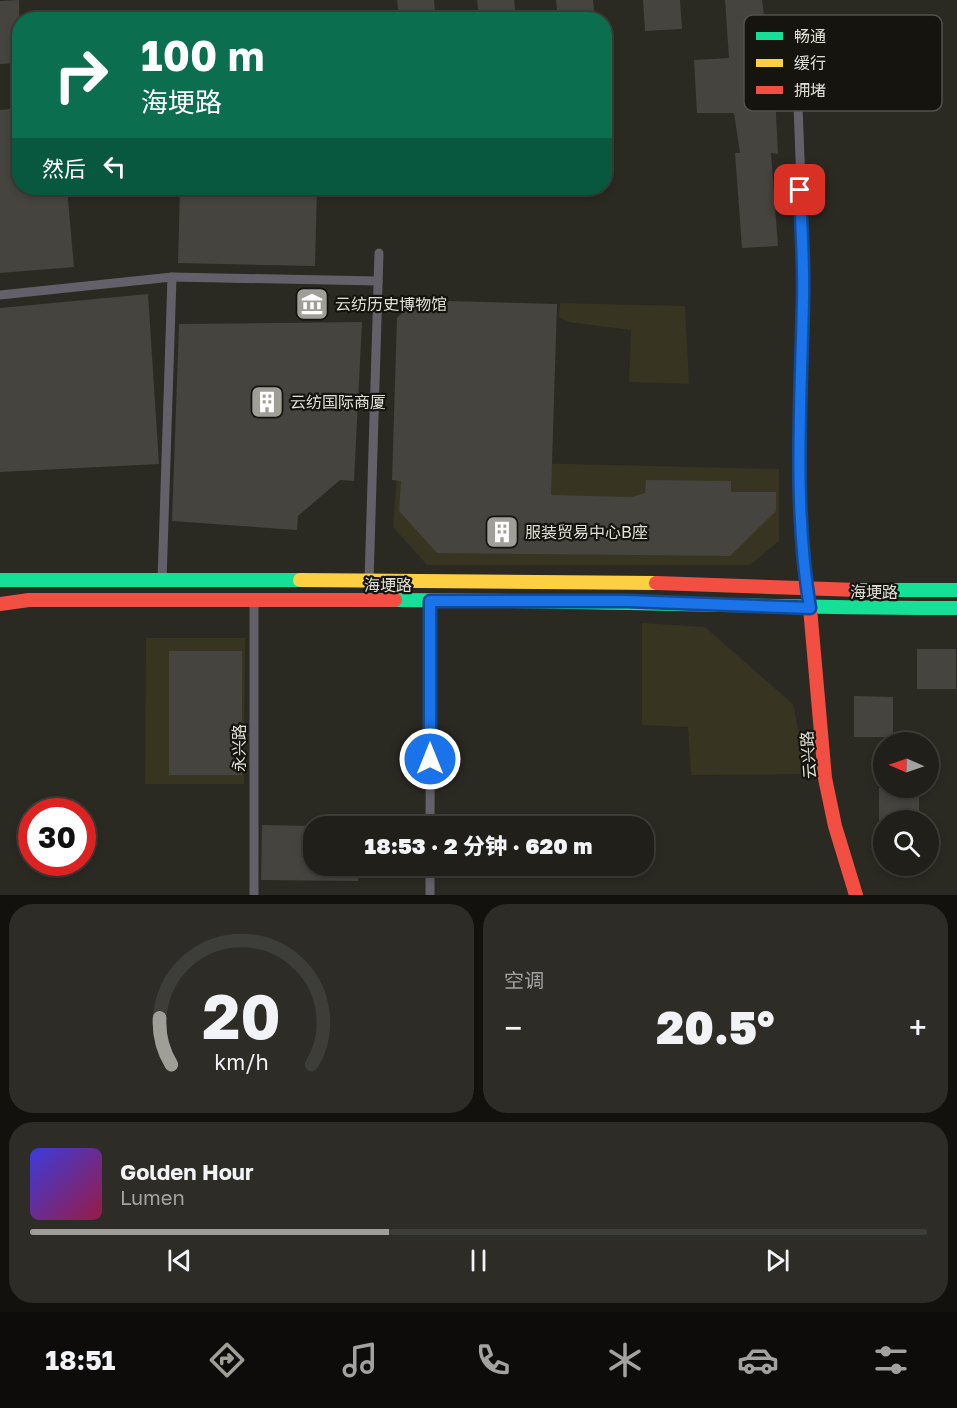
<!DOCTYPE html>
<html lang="zh">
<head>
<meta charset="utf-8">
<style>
  :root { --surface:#201f1a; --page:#2d2c27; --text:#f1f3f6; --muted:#a2a2a2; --line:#3d3d39; --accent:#a09f97 }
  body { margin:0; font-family:"Golos Text","Noto Sans SC",sans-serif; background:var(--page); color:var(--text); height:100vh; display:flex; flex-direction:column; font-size:22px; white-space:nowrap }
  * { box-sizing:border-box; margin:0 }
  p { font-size:20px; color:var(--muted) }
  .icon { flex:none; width:33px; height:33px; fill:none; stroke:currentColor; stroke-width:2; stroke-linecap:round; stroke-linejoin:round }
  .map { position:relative; height:895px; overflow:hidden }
  .details { display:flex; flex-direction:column; gap:9px; padding:9px; background:#12110e; flex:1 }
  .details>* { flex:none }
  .hud { position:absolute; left:12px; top:12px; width:600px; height:183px; border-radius:24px; box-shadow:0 3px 9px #0003,0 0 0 2px var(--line); background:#0b6e4f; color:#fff; overflow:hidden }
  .needle { width:39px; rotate:272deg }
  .fabs { position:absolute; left:873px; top:732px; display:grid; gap:12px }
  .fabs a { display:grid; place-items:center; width:66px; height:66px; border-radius:50%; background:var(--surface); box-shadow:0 3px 9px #0003,0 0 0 2px var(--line); font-size:30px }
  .speed { position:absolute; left:18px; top:798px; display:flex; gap:12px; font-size:30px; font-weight:700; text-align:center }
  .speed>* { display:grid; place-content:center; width:78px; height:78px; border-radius:50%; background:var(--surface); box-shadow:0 3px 9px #0003,0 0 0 2px var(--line); line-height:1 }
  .speed .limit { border:9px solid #d22; background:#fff; color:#111 }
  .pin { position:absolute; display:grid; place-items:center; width:51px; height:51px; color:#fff; margin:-26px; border-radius:12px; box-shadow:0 3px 9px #0006 }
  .me { position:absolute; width:66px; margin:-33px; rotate:0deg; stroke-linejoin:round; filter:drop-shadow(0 0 4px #0008) }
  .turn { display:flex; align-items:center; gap:21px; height:126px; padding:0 30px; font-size:27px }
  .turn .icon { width:78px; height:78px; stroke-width:2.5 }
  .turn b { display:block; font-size:42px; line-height:51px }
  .then { display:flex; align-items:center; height:57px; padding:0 30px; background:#0003; gap:12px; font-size:22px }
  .big { font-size:45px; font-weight:800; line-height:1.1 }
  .details .widget { flex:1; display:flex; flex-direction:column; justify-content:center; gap:9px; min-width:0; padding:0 21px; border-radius:24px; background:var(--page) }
  .details .dial { align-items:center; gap:0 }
  .dial svg { height:156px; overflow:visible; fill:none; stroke:var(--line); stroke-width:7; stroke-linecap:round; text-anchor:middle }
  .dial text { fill:var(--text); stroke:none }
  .song { display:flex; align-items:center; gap:18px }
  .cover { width:72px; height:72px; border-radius:9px; background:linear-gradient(135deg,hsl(240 70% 55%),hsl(340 70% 35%)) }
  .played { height:6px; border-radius:3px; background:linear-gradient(90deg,var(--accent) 40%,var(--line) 40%) }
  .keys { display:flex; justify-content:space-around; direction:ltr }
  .heat { display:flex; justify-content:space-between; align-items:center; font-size:33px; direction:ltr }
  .details .tiles { flex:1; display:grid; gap:9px; grid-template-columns:1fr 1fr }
  .widget:last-child { grid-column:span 2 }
  .trip { position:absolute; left:303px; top:816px; width:351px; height:60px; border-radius:24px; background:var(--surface); box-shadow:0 3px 9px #0003,0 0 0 2px var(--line); font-weight:800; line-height:60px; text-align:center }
  .tabs { display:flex; height:96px; justify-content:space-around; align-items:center; background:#0d0c0a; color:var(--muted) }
  .tabs .icon { width:42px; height:42px }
  .tabs .active { color:var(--accent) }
  .tabs b { font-size:27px; color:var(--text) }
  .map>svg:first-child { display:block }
</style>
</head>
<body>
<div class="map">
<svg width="957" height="895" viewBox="0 0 957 895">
  <rect width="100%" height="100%" fill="#2a2922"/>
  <!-- built -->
  <g fill="#373421">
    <polygon points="560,303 685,306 689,384 629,382 631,330 568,322 559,317"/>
    <polygon points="398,460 779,469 779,541 750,565 427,565 393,527"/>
    <polygon points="642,623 705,627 793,704 808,774 691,775 688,727 642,725"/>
    <polygon points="146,638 245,638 244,784 145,784"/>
  </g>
  <!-- building -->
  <g fill="#45443f">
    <polygon points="19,0 20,63 0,64 0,1"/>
    <polygon points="397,0 434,0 436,20 399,20"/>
    <polygon points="477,0 514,0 516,18 479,20"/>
    <polygon points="556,0 593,0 595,18 558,20"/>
    <polygon points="643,0 680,0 682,29 645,31"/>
    <polygon points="725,0 762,0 764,15 771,16 778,154 771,153 778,246 742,248 735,153 740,153 734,113 697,113 694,60 729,58"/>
    <polygon points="20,108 20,188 67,188 74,267 0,273 0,110"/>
    <polygon points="180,188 317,188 315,266 178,263"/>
    <polygon points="148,294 159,464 0,472 0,308"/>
    <polygon points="414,300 557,304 551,495 632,497 645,493 646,480 731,481 731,492 776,492 776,511 730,556 437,553 399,511 401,481 392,480 397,318"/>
    <polygon points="362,322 354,481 340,480 298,516 297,530 172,521 179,324"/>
    <rect x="917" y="649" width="39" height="40"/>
    <rect x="169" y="651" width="73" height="124"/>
    <polygon points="854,696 893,697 893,737 854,737"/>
    <rect x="879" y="788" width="40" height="32"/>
    <polygon points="262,825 314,826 314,866 358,866 358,881 261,880"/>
  </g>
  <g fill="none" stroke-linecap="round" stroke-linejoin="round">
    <!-- street -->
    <g stroke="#646069" stroke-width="9">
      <path d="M798 103C800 168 804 234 803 299 801 402 793 506 810 608"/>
      <polyline points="0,295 172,277 378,281"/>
      <polyline points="162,581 172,277"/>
      <polyline points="369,581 379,253"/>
      <polyline points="254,601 254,895"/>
      <polyline points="430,826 431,601"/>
      <polyline points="430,895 430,866"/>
    </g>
    <!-- fast -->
    <g stroke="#16e098" stroke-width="14">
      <polyline points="0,580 300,580"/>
      <polyline points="858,590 957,590"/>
      <path d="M395 600C582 600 770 608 957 608"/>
    </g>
    <!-- slow -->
    <polyline stroke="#ffcf43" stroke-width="14" points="300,580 656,583"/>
    <!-- jam -->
    <g stroke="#f24e42" stroke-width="14">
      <polyline points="656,583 858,590"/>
      <polyline points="0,604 29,600 395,600"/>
      <polyline points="810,608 825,778 835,826 856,895"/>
    </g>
  </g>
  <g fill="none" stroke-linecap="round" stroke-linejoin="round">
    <defs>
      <path id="route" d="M430 759V601H627L810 608C793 506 801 402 803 299 804 263 801 226 800 190"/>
    </defs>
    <!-- route casing -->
    <use href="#route" stroke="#114b97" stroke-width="15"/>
    <!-- route -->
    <use href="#route" stroke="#1a73e8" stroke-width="10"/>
  </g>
  <!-- icons -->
  <defs>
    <symbol id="museum-square" viewBox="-11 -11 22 22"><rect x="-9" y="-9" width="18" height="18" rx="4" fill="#a09f97" stroke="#15140e"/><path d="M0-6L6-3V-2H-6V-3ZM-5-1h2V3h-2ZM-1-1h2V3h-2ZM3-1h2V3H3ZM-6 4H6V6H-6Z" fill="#fff"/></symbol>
    <symbol id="building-square" viewBox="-11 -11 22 22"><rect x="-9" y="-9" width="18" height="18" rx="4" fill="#a09f97" stroke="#15140e"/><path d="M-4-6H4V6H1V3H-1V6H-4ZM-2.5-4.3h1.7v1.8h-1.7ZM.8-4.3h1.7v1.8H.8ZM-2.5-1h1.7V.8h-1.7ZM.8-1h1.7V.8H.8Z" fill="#fff"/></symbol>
  </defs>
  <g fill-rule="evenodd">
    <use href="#museum-square" x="293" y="285" width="38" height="38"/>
    <use href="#building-square" x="248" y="383" width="38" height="38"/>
    <use href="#building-square" x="483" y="513" width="38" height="38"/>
  </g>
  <g text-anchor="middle" stroke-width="4.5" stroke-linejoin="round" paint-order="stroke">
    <!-- poi labels -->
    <g font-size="16" fill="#e0dfd6" stroke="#15140e" text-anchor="start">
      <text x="335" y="310">云纺历史博物馆</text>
      <text x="290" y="408">云纺国际商厦</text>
      <text x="525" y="538">服装贸易中心B座</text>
    </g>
    <!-- street labels -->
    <g font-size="16" fill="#e0dfd6" stroke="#15140e">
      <text x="388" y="591">海埂路</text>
      <text x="874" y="598">海埂路</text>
      <text transform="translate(239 748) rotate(-90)" y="6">永兴路</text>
      <text transform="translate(808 755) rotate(-94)" y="6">云兴路</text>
    </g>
  </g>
  <!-- legend -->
  <rect x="744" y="15" width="198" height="96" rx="9" fill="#15140e" stroke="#52514a" stroke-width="1.5"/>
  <rect x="756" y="32" width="27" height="8" fill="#16e098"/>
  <rect x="756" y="59" width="27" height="8" fill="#ffcf43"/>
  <rect x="756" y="86" width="27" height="8" fill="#f24e42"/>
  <g font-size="16" fill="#e0dfd6">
    <text x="794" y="42">畅通</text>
    <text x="794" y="69">缓行</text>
    <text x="794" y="96">拥堵</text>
  </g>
</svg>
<div class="fabs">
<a><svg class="needle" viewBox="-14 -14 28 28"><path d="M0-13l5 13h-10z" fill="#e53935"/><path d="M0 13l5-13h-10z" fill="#a2a2a2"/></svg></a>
<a><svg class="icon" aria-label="search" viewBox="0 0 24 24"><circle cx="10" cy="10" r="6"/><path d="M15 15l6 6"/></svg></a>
</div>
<div class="speed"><div class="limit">30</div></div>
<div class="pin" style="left:800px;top:190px;background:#d93025"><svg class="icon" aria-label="arrive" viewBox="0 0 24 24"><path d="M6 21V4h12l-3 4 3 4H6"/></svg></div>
<svg class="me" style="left:430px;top:759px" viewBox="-20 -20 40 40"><circle r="17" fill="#1a73e8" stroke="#fff" stroke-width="3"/><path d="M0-11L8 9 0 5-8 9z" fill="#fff"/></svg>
<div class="trip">18:53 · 2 分钟 · 620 m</div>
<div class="hud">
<div class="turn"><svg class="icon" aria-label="right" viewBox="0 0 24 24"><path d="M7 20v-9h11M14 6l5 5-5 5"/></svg><div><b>100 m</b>海埂路</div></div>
<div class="then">然后<svg class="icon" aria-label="left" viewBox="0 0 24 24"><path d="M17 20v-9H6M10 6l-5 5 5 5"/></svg></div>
</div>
</div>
<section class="details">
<div class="tiles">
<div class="widget dial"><svg viewBox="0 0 100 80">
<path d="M14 69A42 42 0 1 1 86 69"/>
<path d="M14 69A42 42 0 0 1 8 45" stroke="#a09f97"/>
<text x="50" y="56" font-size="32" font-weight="700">20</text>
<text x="50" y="72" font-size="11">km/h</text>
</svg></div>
<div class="widget"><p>空调</p>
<div class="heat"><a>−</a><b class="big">20.5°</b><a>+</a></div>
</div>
<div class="widget">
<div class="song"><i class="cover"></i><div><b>Golden Hour</b><p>Lumen</p></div></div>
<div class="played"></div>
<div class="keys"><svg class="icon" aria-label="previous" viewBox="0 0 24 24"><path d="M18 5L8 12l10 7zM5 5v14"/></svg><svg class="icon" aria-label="pause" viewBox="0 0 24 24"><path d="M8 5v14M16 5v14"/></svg><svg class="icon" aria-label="next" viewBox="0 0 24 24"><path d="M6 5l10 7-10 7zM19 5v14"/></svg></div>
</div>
</div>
</section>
<nav class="tabs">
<b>18:51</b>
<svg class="icon active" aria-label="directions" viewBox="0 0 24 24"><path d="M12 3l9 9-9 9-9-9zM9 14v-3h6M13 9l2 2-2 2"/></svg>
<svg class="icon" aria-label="music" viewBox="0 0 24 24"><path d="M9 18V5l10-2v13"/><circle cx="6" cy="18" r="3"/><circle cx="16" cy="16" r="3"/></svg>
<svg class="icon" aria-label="phone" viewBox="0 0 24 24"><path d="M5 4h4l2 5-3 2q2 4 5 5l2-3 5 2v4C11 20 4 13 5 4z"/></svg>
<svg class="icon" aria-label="climate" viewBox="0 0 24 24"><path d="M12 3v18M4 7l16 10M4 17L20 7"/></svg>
<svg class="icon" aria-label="car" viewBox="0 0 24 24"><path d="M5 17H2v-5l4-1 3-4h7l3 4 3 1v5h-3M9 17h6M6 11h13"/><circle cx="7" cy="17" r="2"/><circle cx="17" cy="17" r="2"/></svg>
<svg class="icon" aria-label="filters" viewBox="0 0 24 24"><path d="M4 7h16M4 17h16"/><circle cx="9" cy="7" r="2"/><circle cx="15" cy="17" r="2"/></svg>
</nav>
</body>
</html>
